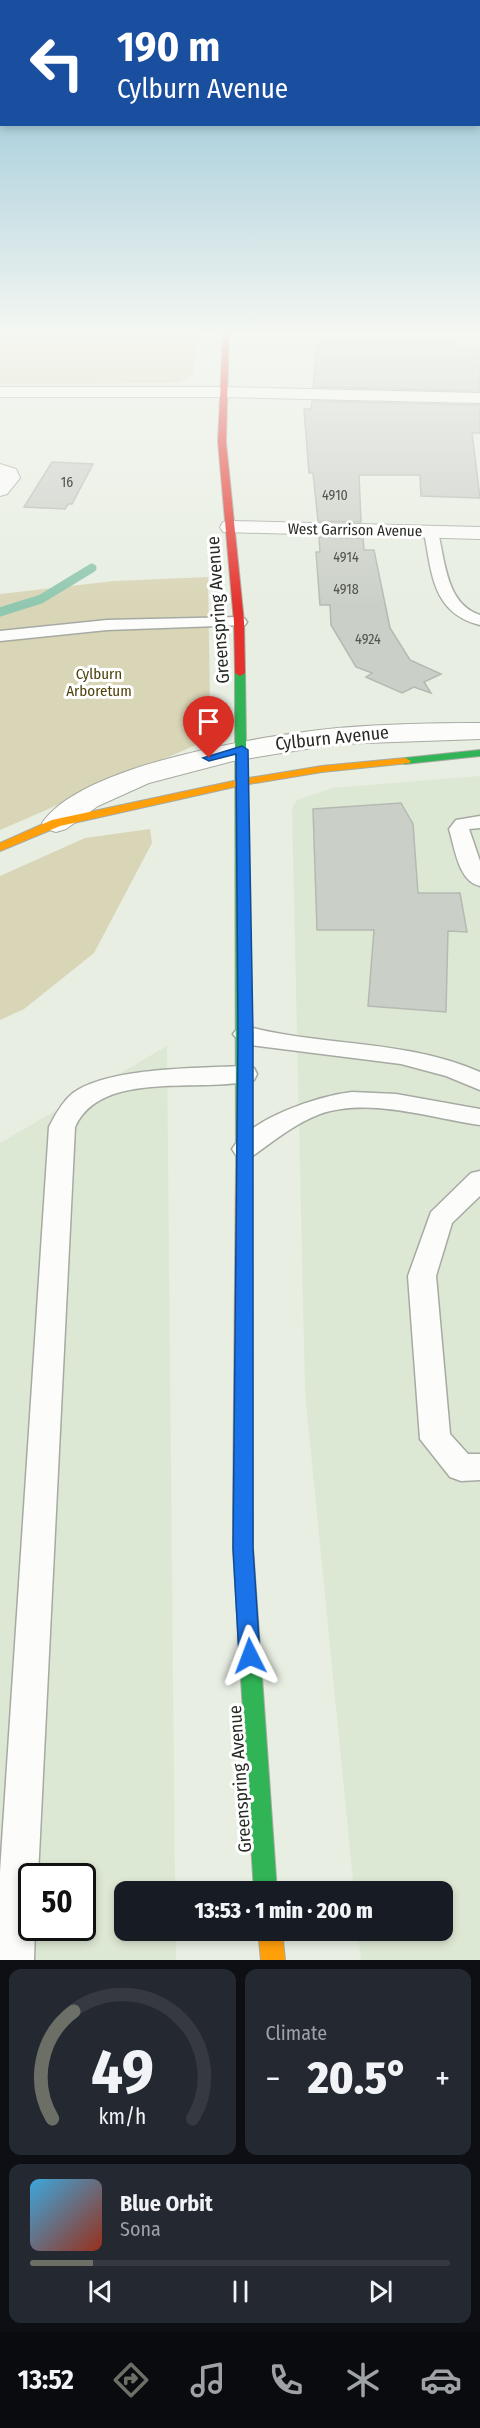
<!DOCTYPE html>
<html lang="en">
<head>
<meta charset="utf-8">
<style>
  :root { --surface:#171b24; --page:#242831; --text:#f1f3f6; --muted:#9ea1a6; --line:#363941; --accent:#6b6f66 }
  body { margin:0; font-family:"Fira Sans Condensed",sans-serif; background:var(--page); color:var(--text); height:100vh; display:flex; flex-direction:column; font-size:22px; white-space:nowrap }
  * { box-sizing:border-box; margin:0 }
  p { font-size:20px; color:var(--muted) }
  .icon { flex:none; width:33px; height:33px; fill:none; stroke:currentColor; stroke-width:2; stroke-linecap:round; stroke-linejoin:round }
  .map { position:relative; height:1960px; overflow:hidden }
  .side { display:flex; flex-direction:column; gap:9px; padding:9px; background:#0d0f14; flex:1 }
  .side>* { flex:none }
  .hud { position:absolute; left:0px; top:0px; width:480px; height:126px; box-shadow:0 3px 9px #0003; background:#1a4fa0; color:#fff; overflow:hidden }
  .speed { position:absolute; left:18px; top:1863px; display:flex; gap:12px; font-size:30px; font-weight:700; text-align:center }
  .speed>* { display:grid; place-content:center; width:78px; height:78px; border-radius:50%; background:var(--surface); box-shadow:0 3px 9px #0003; line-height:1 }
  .speed .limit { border:3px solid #111; border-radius:9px; background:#fff; color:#111 }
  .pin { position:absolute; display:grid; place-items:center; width:51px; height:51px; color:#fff; margin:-62px -26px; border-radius:50% 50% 50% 0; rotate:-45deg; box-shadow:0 0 6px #0007 }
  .pin .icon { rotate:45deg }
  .me { position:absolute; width:66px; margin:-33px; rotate:357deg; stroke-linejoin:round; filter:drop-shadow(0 0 4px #0008) }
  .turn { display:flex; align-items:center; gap:21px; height:126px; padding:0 18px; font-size:27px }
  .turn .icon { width:78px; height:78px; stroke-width:2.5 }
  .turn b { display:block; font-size:42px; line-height:51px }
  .big { font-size:45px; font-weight:800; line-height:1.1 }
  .side .widget { flex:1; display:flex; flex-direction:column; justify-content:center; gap:9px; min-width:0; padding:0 21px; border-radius:12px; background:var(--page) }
  .side .dial { align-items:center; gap:0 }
  .dial svg { height:156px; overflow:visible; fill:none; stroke:var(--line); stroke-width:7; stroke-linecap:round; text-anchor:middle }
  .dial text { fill:var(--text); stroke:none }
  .song { display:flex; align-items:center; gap:18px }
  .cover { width:72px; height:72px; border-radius:9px; background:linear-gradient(135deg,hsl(200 70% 55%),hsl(10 70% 35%)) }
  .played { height:6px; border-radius:3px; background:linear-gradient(90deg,var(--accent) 15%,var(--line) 15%) }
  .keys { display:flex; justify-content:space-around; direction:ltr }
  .heat { display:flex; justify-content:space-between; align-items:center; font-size:33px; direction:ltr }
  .side .tiles { flex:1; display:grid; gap:9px; grid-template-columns:1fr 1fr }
  .widget:last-child { grid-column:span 2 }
  .trip { position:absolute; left:114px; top:1881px; width:339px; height:60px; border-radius:12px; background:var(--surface); box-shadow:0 3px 9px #0003; font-weight:800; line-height:60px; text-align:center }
  .tab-bar { display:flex; height:96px; justify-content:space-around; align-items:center; background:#090b0e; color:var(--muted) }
  .tab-bar .icon { width:42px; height:42px }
  .tab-bar .selected { color:var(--accent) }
  .tab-bar b { font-size:27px; color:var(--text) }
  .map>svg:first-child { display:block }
</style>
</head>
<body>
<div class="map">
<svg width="480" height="1960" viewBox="0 0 480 1960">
  <rect width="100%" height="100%" fill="#e8eee2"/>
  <!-- built -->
  <g fill="#dde8d4" fill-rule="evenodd">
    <polygon points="480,776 480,1960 361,1960 358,1931 442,1930 442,1892 354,1891 305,1392 292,809 297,800 332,788"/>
    <path d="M167 1046 175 1891 124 1892V1930L176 1931V1960H0V1143ZM32 1876H82V1928H32Z"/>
  </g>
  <!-- green -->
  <g fill="#d9d5b7">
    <polygon points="0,333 200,333 193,375 179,383 0,384"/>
    <polygon points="208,577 210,702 196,745 0,830 0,594 114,581"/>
    <polygon points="150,829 152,843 94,953 24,1009 0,1020 0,876 85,838"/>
  </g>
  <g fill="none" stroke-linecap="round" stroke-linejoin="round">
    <!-- stream -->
    <polyline stroke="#90c7af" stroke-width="9" points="0,612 41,599 92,568"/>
  </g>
  <!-- building -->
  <g fill="#cacfc7" stroke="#b4bab2" stroke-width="1.5">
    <polygon points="318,339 384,341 384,339 454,343 454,347 480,349 480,391 313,387"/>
    <polygon points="312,401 480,405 480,433 472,433 480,498 421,496 420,475 359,475 361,522 318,521 313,473 309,473 304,409 311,409"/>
    <polygon points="52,462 93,464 72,504 68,504 65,509 24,507"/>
    <polygon points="319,537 363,538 364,550 374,550 390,628 410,660 441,674 424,682 431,693 414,687 402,693 366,677 372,673 356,667 331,625 330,605 320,605 316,552 320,552"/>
    <polygon points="401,803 413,824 418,893 460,893 467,932 448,931 446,1012 368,1006 374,930 317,930 313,809"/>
  </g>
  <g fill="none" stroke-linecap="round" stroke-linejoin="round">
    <defs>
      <g id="lane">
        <path d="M431 528 438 532C445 561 446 604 480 615V625C432 613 432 573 424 532Z"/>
        <polygon points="239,617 245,619 247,622 245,625 107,630 0,641 0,631 107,620"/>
        <path d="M480 816V828L469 829 480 861V886C458 881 455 848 449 829L456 820Z"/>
        <path d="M245 1026C323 1047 405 1039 480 1072V1090L446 1076 401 1064 251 1045 237 1039 233 1034 237 1029Z"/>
        <path d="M245 1066 254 1068 257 1074 254 1080C202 1094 102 1068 75 1127L38 1876H32V1928H35L34 1960H0V1872L49 1127C55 1115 62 1102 73 1093 109 1067 201 1068 245 1066Z"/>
        <path d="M352 1092 396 1094 480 1109V1125C430 1118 370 1097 320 1114 296 1123 275 1140 254 1155L245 1158 236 1155 232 1149C251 1118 318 1096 352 1092Z"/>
        <polygon points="480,1171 480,1196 452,1223 436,1276 450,1434 468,1454 480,1454 480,1480 461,1481 450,1477 420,1439 408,1276 431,1212 471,1173"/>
      </g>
      <g id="street">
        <polygon points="0,387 224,387 480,393 480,403 224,397 0,397"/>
        <polygon points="0,464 16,469 20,478 7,494 0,496"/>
        <polygon points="231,521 480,527 480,539 223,532 220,527 223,522"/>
        <path d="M480 723V739L337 744 233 761 149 783 98 806 66 829 56 832 46 829 42 823C83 763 268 735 338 728 385 724 433 723 480 723Z"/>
      </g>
      <g id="fast">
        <polygon points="240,670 245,673 252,1168 249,1172 239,1172 236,1168 235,673"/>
        <polygon points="480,750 480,756 405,764 399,761 405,758"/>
        <polygon points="243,1504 250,1506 253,1512 253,1548 277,1892 254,1892 233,1548 233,1512 236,1506"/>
      </g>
      <g id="slow">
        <polygon points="405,758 411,761 409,763 322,772 243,785 60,826 0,851 0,843 52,820 243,779 322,766"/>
        <polygon points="244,1163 249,1164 252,1168 253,1512 250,1518 243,1520 236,1518 233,1512 236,1168 239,1164"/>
        <polygon points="258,1930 282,1930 285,1960 261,1960"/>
      </g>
      <polygon id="jam" points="223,333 229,333 226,442 244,622 245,673 240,676 235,673 234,622 218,442"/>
    </defs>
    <!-- lane casing -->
    <use href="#lane" stroke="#a6aaa2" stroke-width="3"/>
    <!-- street casing -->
    <use href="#street" stroke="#a6aaa2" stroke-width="2"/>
    <!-- fast casing -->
    <use href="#fast" stroke="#a6aaa2" stroke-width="2"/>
    <!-- slow casing -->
    <use href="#slow" stroke="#a6aaa2" stroke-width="2"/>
    <!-- jam casing -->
    <use href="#jam" stroke="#a6aaa2" stroke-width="2"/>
    <!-- lane -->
    <use href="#lane" fill="#fcfcfb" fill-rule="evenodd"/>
    <!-- street -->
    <use href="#street" fill="#fcfcfb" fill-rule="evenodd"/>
    <!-- fast -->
    <use href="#fast" fill="#30b455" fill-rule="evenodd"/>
    <!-- slow -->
    <use href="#slow" fill="#ff9f0a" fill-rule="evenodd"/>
    <!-- jam -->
    <use href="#jam" fill="#e5322d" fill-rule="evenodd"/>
  </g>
  <!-- sky -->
  <linearGradient id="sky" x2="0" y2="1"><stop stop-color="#85bcd1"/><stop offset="0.55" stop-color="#f5f7f2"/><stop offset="1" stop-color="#f5f7f2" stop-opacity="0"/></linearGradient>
  <rect width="480" height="608" fill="url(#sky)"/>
  <!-- route -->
  <polygon fill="#1a73e8" stroke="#114b97" stroke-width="1.5" points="242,746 248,750 253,1034 253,1548 260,1656 257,1663 250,1666 242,1663 239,1656 233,1548 238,1034 236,754 209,761 203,758"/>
  <g text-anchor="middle" stroke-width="6" stroke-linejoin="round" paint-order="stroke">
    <!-- far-number labels -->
    <g font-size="14" fill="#50544d">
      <text x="67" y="487">16</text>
      <text x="335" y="500">4910</text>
      <text x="346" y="562">4914</text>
      <text x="346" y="594">4918</text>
      <text x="368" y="644">4924</text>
    </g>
    <!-- far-street labels -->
    <g font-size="15" fill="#272b24" stroke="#fff">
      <text transform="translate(355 530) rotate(1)" y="5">West Garrison Avenue</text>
    </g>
    <!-- far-park labels -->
    <g font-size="15" fill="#4e410c" stroke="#fff">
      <text x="99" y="679">Cylburn<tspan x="99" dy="17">Arboretum</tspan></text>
    </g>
    <!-- street labels -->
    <g font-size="18" fill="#272b24" stroke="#fff">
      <text transform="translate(218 610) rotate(-94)" y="6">Greenspring Avenue</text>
      <text transform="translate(332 738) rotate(-6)" y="6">Cylburn Avenue</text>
      <text transform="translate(240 1779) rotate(-94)" y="6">Greenspring Avenue</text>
    </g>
  </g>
</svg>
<div class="speed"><div class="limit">50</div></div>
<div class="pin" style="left:209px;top:758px;background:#d93025"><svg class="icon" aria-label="arrive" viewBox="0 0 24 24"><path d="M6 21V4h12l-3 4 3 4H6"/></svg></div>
<svg class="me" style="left:250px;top:1656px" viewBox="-20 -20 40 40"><path d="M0-17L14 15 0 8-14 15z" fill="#1a73e8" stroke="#fff" stroke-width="4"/></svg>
<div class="trip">13:53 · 1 min · 200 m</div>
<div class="hud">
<div class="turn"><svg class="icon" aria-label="left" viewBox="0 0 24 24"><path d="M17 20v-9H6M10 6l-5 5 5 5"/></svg><div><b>190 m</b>Cylburn Avenue</div></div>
</div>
</div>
<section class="side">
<div class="tiles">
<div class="widget dial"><svg viewBox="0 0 100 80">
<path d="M14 69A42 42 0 1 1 86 69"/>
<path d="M14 69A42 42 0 0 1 25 14" stroke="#6b6f66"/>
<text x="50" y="56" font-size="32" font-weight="700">49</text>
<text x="50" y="72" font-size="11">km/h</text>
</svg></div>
<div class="widget"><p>Climate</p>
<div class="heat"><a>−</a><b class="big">20.5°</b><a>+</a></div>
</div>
<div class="widget">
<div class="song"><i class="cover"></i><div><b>Blue Orbit</b><p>Sona</p></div></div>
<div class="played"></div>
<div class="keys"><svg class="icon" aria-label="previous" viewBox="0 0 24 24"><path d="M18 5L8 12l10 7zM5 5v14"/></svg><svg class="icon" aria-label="pause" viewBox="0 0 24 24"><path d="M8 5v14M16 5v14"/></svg><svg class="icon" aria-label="next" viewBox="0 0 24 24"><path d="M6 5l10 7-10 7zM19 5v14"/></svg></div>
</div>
</div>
</section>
<nav class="tab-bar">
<b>13:52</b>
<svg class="icon selected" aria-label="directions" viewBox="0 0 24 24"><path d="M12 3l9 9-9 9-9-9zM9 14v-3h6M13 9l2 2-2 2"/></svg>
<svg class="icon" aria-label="music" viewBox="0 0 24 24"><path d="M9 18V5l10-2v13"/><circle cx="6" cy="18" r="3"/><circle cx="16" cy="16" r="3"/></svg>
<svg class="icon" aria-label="phone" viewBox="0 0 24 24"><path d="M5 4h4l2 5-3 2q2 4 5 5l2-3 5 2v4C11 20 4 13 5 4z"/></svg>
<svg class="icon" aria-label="climate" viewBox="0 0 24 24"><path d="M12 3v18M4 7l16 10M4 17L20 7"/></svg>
<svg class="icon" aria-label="car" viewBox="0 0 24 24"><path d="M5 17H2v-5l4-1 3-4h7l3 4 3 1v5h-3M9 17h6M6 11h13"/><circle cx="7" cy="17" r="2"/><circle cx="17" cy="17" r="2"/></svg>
</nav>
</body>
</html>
